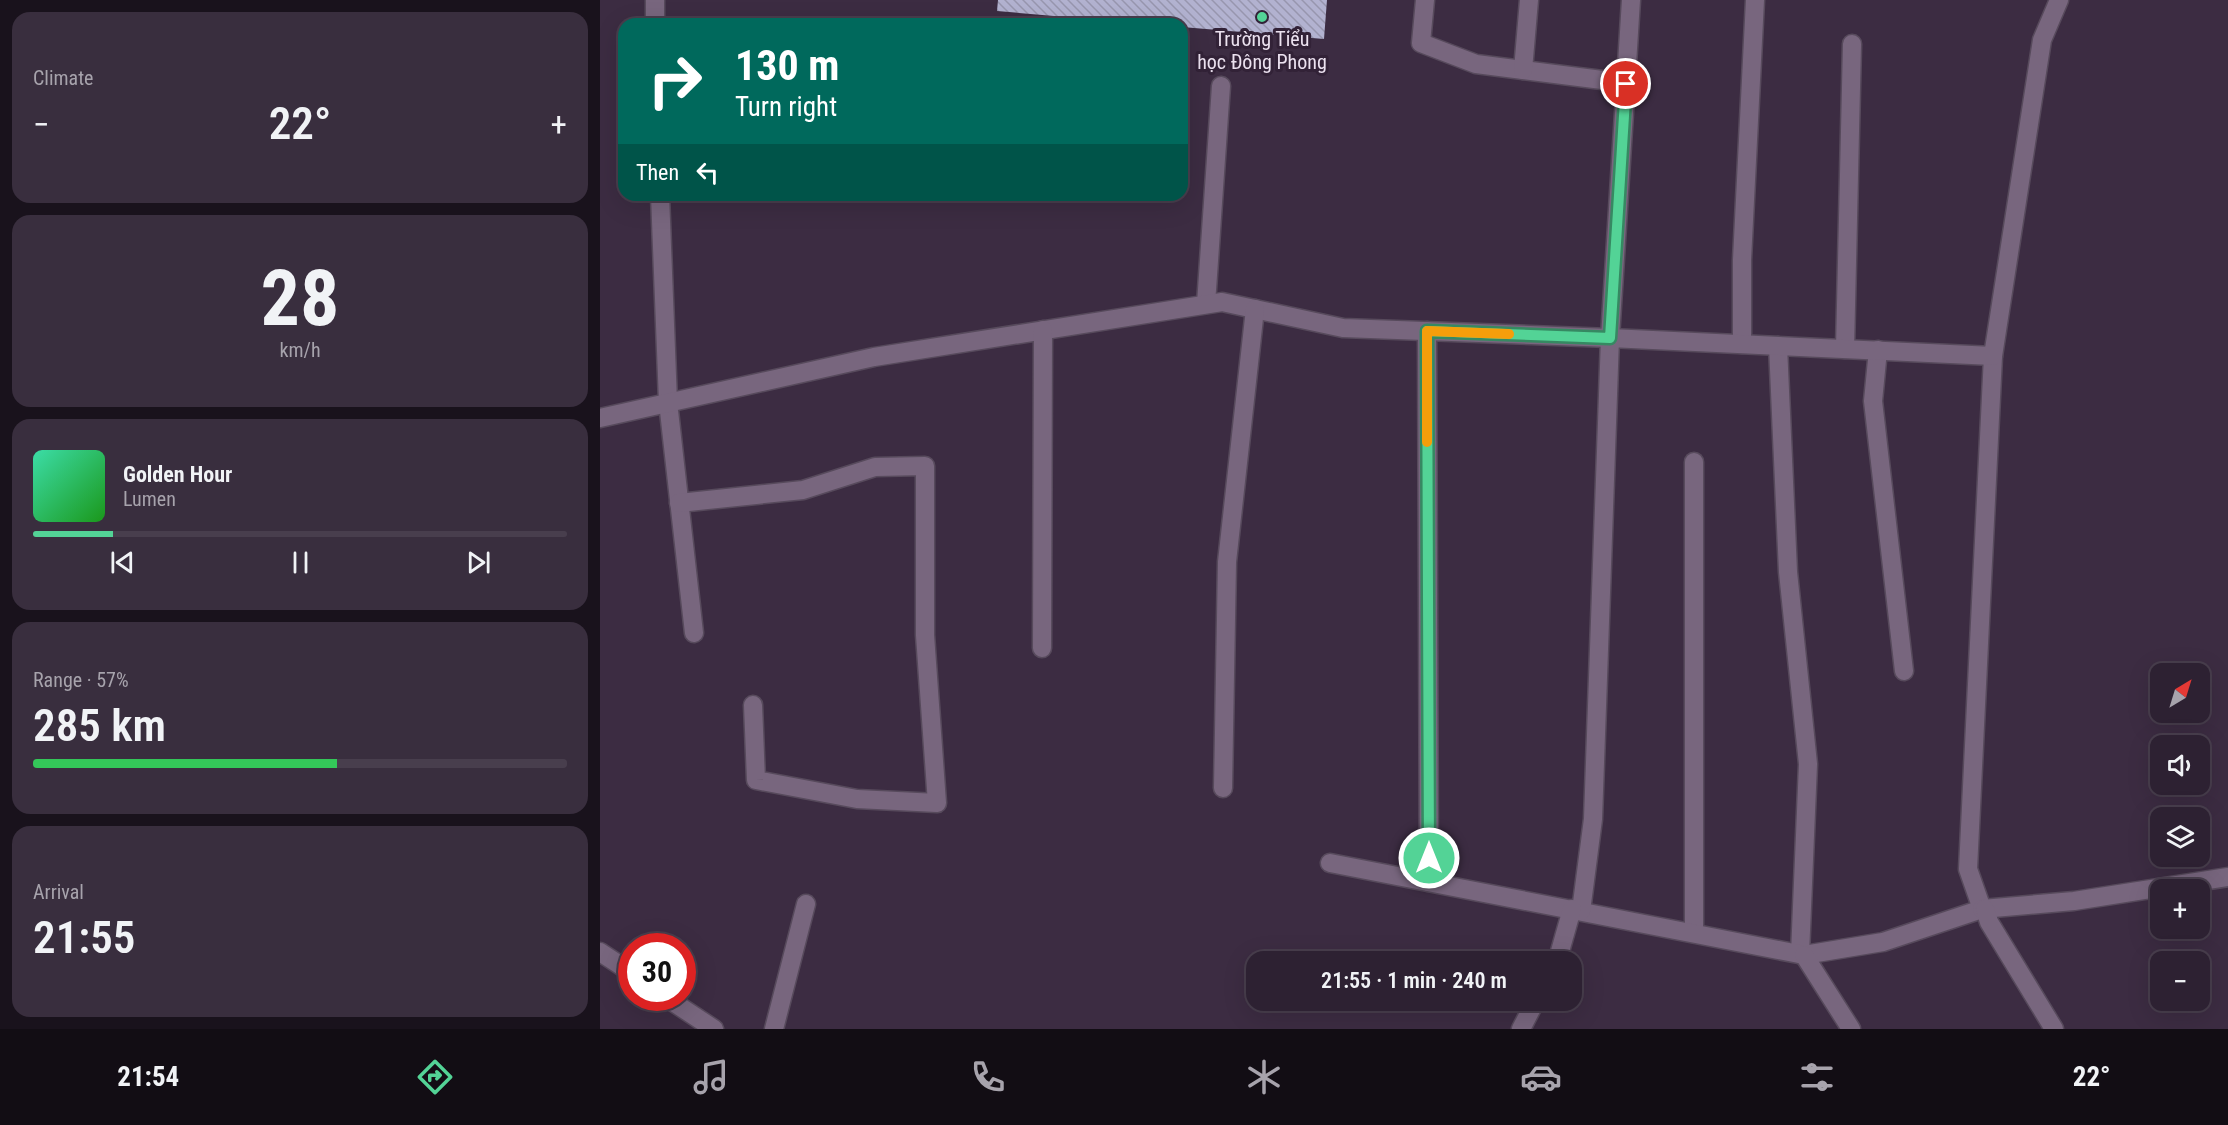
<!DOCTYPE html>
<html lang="en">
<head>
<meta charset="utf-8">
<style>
  :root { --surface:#2d2132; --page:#392e3e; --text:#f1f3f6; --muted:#a7a3ac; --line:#483e4d; --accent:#53d396 }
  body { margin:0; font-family:"Roboto Condensed",sans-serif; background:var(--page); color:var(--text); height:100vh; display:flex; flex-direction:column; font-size:22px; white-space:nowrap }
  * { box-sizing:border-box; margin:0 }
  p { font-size:20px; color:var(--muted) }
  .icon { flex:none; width:33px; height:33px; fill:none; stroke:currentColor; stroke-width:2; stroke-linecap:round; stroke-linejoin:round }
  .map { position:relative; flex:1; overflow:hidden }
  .drawer { display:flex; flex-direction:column; gap:12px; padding:12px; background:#19121c; width:600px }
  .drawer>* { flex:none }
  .guide { position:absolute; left:18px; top:18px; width:570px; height:183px; border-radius:18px; box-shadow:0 6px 24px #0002,0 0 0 2px var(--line); background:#00695c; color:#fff; overflow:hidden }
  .needle { width:39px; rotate:38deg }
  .controls { position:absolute; left:1550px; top:663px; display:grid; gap:12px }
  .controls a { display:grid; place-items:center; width:60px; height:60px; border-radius:12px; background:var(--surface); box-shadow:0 6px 24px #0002,0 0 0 2px var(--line); font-size:30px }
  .speed { position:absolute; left:18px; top:933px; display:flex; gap:12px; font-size:30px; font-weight:700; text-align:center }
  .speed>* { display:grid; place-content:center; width:78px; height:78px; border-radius:50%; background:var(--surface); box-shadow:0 6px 24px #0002,0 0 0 2px var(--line); line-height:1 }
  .speed .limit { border:9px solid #d22; background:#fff; color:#111 }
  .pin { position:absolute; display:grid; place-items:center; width:51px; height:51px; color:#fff; margin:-26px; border:3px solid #fff; border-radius:50%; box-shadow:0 2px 6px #0007 }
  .me { position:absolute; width:66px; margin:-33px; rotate:0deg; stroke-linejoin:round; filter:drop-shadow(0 0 4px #0008) }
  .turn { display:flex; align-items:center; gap:21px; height:126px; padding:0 18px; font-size:27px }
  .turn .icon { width:78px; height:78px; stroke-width:2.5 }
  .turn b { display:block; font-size:42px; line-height:51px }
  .then { display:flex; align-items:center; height:57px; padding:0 18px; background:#0003; gap:12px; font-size:22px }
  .big { font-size:45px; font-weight:600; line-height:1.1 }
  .drawer .widget { flex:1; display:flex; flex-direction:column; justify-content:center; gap:9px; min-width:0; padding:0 21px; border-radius:18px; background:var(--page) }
  .drawer .dial { align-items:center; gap:0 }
  .dial b { font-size:78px; line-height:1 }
  .song { display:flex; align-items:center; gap:18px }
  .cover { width:72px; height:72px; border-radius:9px; background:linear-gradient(135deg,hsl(160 70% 55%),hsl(120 70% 35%)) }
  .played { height:6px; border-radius:3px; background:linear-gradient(90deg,var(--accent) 15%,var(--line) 15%) }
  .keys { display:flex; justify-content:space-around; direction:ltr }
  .heat { display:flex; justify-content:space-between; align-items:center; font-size:33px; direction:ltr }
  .charge { height:9px; border-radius:4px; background:linear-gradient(90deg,#34c759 57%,var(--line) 0) }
  .trip { position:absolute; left:646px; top:951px; width:336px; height:60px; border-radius:18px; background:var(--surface); box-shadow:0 6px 24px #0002,0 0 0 2px var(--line); font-weight:600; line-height:60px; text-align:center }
  .menu { display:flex; height:96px; justify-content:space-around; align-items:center; background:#120d14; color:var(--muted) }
  .menu .icon { width:42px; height:42px }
  .menu .on { color:var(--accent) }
  .menu b { font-size:27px; color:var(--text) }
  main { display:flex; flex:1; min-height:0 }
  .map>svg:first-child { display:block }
</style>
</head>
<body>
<main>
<section class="drawer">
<div class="widget"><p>Climate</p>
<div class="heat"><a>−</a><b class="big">22°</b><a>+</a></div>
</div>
<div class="widget dial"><b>28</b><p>km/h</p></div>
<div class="widget">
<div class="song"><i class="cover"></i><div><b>Golden Hour</b><p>Lumen</p></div></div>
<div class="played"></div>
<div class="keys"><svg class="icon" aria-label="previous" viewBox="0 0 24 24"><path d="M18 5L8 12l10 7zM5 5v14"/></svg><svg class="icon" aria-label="pause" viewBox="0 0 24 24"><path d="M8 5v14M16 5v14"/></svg><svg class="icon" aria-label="next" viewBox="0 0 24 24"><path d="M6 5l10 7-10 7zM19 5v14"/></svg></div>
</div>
<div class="widget"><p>Range · 57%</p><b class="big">285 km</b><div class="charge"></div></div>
<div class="widget"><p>Arrival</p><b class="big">21:55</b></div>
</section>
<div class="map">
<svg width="1628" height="1029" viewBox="0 0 1628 1029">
  <defs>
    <pattern id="building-back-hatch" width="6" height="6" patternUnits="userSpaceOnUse" patternTransform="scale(1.5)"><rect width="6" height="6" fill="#b2b2d0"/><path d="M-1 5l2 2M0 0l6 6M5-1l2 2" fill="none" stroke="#9796ae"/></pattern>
  </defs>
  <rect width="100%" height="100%" fill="#3c2c42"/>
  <!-- building -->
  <polygon fill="url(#building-back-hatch)" points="398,0 727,0 724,39 582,27 582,24 547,24 397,11"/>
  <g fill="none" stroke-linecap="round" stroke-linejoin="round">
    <defs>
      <g id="minor">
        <polyline points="55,0 55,24"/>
        <polyline points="825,0 821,43 876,64 1026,83"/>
        <polyline points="923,70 929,0"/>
        <polyline points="60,195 68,402 94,633"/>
        <polyline points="606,304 621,86"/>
        <polyline points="827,331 829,882"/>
        <polyline points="1142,344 1142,260 1155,0"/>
        <polyline points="1178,346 1188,572 1208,764 1200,954"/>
        <polyline points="1245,349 1252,44"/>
        <polyline points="1278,350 1273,401 1304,671"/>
        <polyline points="0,418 274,357 622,302 743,328 1010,338 1031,0"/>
        <polyline points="1094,462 1094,933"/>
        <polyline points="79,503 203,490 275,467 325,466 325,635 337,803 257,799 156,780 153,705"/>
        <polyline points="442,648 443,330"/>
        <polyline points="623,788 627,562 655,309"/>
        <polyline points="730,863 1204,955 1283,942 1382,909 1368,869 1393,356"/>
        <polyline points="1382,909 1474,901 1628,877"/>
        <polyline points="1385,909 1389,922 1454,1029"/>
        <polyline points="981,911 993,819 1010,338 1393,356 1442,40 1459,0"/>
        <polyline points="0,952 32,973"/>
        <polyline points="1204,955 1251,1029"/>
        <polyline points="957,962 972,909"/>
        <polyline points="67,998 114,1029"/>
        <polyline points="174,1029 206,904"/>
        <polyline points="921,1029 936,1000"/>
      </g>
    </defs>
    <!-- minor casing -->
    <use href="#minor" stroke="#574a5c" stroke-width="21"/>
    <!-- minor -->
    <use href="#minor" stroke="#78667e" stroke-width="18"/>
  </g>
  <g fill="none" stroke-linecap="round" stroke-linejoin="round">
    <defs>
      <polyline id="route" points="829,858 827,331 1010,338 1026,84"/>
    </defs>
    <!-- route casing -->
    <use href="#route" stroke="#368962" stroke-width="15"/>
    <!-- route -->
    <use href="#route" stroke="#53d396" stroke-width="10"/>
    <!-- slow -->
    <polyline stroke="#f59e0b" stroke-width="10" points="827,442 827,331 909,334"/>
  </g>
  <!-- markers -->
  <circle fill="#53d396" stroke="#322237" stroke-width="2" cx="662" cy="17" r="6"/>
  <g text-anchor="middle" stroke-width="6" stroke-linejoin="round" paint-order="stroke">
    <!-- poi labels -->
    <g font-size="20" fill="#ece2f0" stroke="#322237">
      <text x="662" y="46">Trường Tiểu<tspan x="662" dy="23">học Đông Phong</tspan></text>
    </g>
  </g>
</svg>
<div class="controls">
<a><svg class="needle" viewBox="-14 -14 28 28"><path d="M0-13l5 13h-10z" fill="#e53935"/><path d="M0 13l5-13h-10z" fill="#a7a3ac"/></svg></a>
<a><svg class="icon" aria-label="sound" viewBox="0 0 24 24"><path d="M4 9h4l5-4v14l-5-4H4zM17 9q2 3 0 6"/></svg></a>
<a><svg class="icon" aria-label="layers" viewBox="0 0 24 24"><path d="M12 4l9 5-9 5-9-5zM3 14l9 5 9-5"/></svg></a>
<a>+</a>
<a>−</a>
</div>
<div class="speed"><div class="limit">30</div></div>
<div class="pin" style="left:1026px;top:84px;background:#d93025"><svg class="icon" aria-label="arrive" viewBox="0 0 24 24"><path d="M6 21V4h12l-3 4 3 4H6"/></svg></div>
<svg class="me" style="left:829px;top:858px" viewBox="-20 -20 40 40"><circle r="17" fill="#53d396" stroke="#fff" stroke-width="3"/><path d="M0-11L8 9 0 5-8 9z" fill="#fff"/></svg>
<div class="trip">21:55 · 1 min · 240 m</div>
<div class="guide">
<div class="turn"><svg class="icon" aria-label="right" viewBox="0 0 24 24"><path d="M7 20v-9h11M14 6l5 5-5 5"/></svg><div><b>130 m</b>Turn right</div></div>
<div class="then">Then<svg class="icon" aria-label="left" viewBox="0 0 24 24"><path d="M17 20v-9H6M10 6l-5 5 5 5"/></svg></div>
</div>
</div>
</main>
<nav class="menu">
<b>21:54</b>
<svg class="icon on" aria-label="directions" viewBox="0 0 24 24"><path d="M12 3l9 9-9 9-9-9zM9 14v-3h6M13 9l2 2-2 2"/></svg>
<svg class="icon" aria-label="music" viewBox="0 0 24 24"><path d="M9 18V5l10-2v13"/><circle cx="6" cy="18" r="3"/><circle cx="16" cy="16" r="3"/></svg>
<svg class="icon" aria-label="phone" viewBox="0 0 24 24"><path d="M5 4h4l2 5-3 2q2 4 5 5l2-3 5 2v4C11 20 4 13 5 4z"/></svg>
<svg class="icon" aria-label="climate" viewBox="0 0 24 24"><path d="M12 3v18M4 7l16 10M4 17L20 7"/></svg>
<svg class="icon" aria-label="car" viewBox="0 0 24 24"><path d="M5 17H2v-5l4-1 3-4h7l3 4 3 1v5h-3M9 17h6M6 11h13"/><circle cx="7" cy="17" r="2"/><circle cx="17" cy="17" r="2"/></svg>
<svg class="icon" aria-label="filters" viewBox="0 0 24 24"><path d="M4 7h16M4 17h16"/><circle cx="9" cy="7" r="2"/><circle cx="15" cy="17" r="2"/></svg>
<b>22°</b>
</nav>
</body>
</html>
